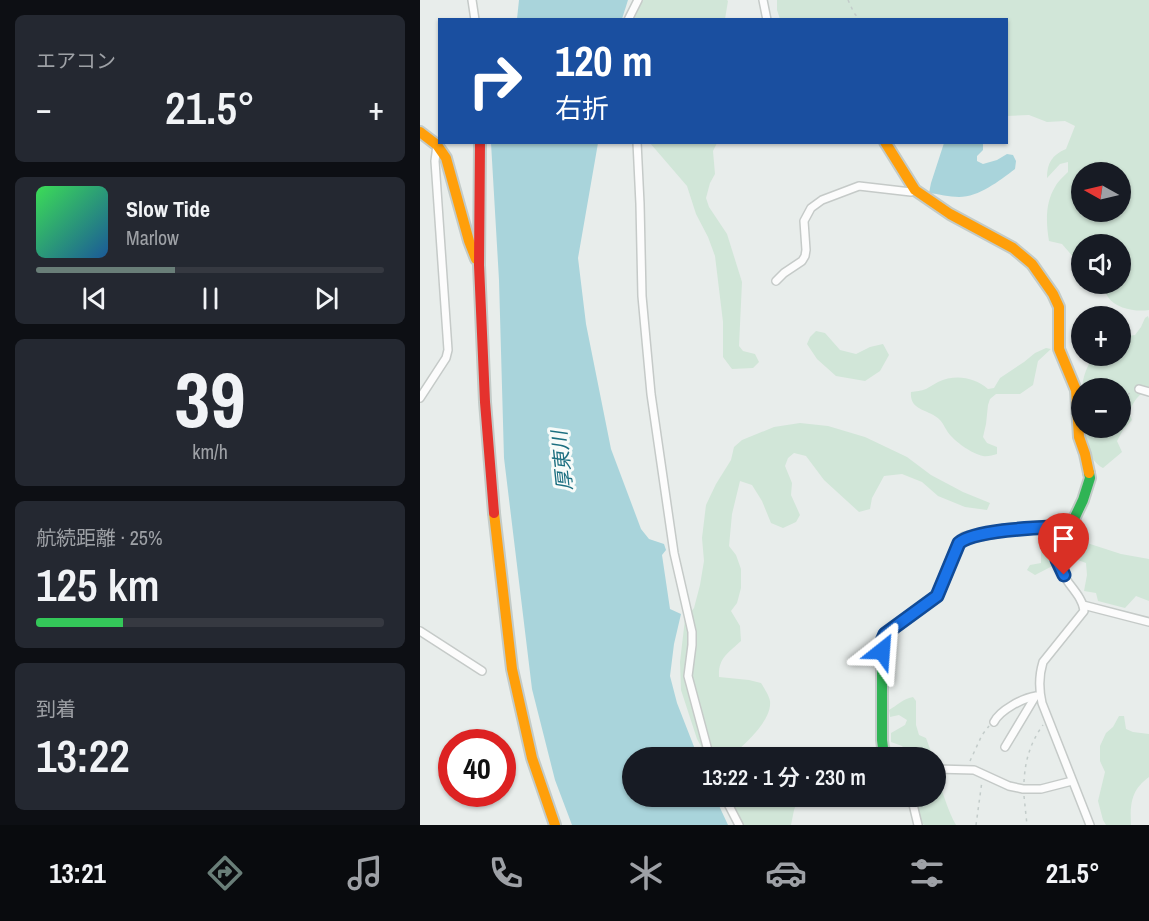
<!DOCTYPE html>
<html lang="ja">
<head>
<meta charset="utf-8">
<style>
  :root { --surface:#171b24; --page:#242831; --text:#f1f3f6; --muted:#9ea1a6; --line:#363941; --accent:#697e78 }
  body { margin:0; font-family:"Archivo Narrow","Noto Sans JP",sans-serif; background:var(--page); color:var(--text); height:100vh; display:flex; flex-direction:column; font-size:22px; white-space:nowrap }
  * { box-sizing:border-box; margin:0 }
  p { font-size:20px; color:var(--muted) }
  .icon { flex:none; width:33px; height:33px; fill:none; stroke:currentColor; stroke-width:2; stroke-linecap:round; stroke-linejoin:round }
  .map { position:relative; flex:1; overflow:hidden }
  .drawer { display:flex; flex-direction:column; gap:15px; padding:15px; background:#0d0f14; width:420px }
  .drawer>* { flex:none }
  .banner { position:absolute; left:18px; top:18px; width:570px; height:126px; border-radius:0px; box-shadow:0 2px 4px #0004; background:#1a4fa0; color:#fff; overflow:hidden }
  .needle { width:39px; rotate:278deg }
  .buttons { position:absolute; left:651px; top:162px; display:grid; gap:12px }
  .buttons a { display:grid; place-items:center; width:60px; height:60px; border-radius:50%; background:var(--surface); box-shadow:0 2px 4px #0004; font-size:30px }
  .speed { position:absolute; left:18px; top:729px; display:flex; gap:12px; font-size:30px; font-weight:700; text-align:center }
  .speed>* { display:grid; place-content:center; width:78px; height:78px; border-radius:50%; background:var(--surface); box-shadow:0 2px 4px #0004; line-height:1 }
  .speed .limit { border:9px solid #d22; background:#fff; color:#111 }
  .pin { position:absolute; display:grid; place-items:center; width:51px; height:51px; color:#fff; margin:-62px -26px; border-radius:50% 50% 50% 0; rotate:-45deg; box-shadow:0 0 6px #0007 }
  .pin .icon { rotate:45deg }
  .me { position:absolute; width:66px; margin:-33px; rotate:28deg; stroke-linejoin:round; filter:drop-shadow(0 0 4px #0008) }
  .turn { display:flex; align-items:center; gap:21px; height:126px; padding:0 18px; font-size:27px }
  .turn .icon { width:78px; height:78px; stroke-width:2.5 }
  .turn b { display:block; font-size:42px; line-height:51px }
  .big { font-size:45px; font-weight:600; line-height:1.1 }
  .drawer .tile { flex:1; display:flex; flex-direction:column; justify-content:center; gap:9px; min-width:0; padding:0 21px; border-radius:9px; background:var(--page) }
  .drawer .dial { align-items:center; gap:0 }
  .dial b { font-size:78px; line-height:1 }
  .song { display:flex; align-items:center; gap:18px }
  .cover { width:72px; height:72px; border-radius:9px; background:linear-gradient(135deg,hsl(130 70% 55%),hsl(210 70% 35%)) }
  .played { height:6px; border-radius:3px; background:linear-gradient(90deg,var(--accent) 40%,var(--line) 40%) }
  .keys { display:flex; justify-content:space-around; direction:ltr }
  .heat { display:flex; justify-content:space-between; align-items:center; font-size:33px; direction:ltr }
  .charge { height:9px; border-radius:4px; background:linear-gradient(90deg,#34c759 25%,var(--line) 0) }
  .trip { position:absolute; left:202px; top:747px; width:324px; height:60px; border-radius:30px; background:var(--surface); box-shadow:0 2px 4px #0004; font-weight:600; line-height:60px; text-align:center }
  .dock { display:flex; height:96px; justify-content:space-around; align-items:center; background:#090b0e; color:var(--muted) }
  .dock .icon { width:42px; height:42px }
  .dock .on { color:var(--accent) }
  .dock b { font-size:27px; color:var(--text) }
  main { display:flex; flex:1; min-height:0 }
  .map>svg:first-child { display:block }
</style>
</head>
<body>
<main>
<section class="drawer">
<div class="tile"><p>エアコン</p>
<div class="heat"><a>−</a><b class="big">21.5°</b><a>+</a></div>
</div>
<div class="tile">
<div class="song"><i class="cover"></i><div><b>Slow Tide</b><p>Marlow</p></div></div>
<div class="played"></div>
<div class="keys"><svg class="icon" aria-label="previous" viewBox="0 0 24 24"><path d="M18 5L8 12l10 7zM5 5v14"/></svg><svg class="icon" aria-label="pause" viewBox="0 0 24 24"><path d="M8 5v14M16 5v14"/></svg><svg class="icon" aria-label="next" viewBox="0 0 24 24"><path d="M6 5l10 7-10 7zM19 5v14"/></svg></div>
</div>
<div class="tile dial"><b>39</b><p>km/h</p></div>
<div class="tile"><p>航続距離 · 25%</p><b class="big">125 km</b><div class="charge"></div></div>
<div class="tile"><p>到着</p><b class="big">13:22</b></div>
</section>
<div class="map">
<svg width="729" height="825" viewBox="0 0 729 825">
  <rect width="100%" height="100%" fill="#e8edeb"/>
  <!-- green -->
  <g fill="#d1e6d8" fill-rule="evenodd">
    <polygon points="223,0 307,0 308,1 305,19 214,19"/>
    <path d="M357 0H729V310C716 312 696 309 688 297 686 294 684 288 682 284H700V244H662L661 261 655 259 642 244 629 241C626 223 625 203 635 187 638 181 644 176 648 172V162L640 164 627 178C627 163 632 155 646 149L655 126 645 121 627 122 609 115 587 116 586 20 360 19 357 10ZM662 172H700V212H662Z"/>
    <polygon points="230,143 297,143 293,151 295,174 290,183 286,198 289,207 307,234 322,282 319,346 323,351 335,354 339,362 333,368 312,369 303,357 303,322 295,256 288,237 276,214 267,186"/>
    <path d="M728 316 729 319V389C718 394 713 402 709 413L712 420 703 430 697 441 702 452 683 468C668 460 667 443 665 428H700V388H662C663 376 667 366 674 356H700L701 337 715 335 721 327 725 318Z"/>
    <polygon points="396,331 405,333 420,350 436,354 450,347 463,344 469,355 460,371 445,381 416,376 397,359 387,344 390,337"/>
    <path d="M626 348 631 349 618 361 613 385 600 394H576L570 399 568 405 566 424 563 437 567 443 577 447V454C573 455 567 457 563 456 553 454 537 443 531 436 526 431 524 424 520 420 509 409 489 411 491 392 496 391 501 391 506 389 510 387 514 384 518 382 535 374 554 377 568 389L574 388 580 378 604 362 615 353Z"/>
    <path d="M380 423 408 426 445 437 487 457 511 475 543 492 570 503 567 510 545 507 518 496 502 482 482 474 464 476 452 498 450 509 439 512 404 480 386 456 374 453 368 458 365 466 372 483 371 495 380 515 376 522 363 528 351 523 342 501 332 485 320 481 312 514 309 546 316 555 321 569V588L317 603 311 611 320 626 321 641C308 653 298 658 299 677L329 680 341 683C344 688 349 695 350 701 352 718 331 738 319 749L327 757H287L277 739 261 690 260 662 265 619 274 608 280 585 284 561 282 538 286 505 296 484 311 460 314 447 322 440 354 427Z"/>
    <polygon points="631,534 633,546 664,542 701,554 729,559 729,601 716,596 705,608 678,601 676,593 664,591 667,575 666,563 650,557 615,575 607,570 610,565 621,563 621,535"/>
    <path d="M493 697 496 701V725L499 735 506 738 513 757H478L477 756 486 751 482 746 471 742V733L485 725 487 720 479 715 470 717 469 710C478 705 482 699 493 697Z"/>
    <path d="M699 716H704L706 729 713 732 729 734V777C711 790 710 804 711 825H686L683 820 678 801 685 772 680 761V746L686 733 693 727Z"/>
    <path d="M516 774C523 791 527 810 536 825H505L502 824 494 797 516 796Z"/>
    <polygon points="307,797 379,797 374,810 371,825 324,825"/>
  </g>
  <!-- water -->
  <g fill="#a9d4db">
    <polygon points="99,0 208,0 202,19 97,19"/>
    <polygon points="71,143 178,143 158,258 166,324 191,449 221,529 229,539 244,544 246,550 242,555 250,609 261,614 254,644 250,676 257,703 278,757 213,758 213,796 295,797 308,825 152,825 135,780 112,689 84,458 79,280"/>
    <path d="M524 143H563V150L557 156V161L563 164 577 160 587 154 593 155 596 161 595 169C579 181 559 197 539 197 529 197 519 194 509 193L511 183Z"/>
  </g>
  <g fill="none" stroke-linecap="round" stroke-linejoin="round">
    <defs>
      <g id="street">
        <polyline points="52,0 55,20"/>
        <polyline points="343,0 347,20"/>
        <polyline points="208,20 218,0"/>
        <polyline points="217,142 220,204 222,296 231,394 254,553 272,632 272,645 268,676 290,758"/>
        <polyline points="356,281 364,273 382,261 385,256 386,250 384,221 391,208 402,200 439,186 491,192 495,190"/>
        <polyline points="719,389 729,392"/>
        <polyline points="0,398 26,358 28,350 15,161 17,145"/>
        <path d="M636 527C636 543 636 559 643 574 649 586 663 597 664 611L623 662C619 675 619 690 622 703L670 825"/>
        <polyline points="663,605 729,622"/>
        <polyline points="0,631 62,671"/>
        <path d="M574 722C580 710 603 698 616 696"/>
        <polyline points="585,747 615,697"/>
        <polyline points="516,769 554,770 589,786 603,789 621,789 652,781"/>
        <polyline points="304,796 319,825"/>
        <polyline points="491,796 498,825"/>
      </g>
      <polyline id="fast" points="468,758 463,748 462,740 462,641 465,634 517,596 539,543 545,538 586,530 645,525 654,519 663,500 670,478 669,473"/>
      <g id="slow">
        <polyline points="0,132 17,145 26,158 49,241 56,259"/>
        <polyline points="465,142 495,190 530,214 593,248 612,264 633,294 639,307 639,349 656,390 659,437 665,454 669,473"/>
        <polyline points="74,513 92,669 112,758 135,825"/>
      </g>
      <polyline id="jam" points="60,142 59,265 65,402 74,513"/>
    </defs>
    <!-- street casing -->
    <use href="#street" stroke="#c5cac8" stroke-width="10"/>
    <!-- fast casing -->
    <use href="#fast" stroke="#c3cbc8" stroke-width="14"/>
    <!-- slow casing -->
    <use href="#slow" stroke="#c3cbc8" stroke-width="14"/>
    <!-- jam casing -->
    <use href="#jam" stroke="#c3cbc8" stroke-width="14"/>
    <!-- path -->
    <g stroke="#c3ccca" stroke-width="1.5" stroke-dasharray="3 4.5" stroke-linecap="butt">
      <polyline points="428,0 434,13 440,20"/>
      <polyline points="700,397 711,393"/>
      <polyline points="668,434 671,428"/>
      <polyline points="550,761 562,735 569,726"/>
      <path d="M604 782C605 761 610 743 623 725"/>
      <polyline points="604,796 607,825"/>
      <polyline points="556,825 562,781"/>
    </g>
    <!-- street -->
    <use href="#street" stroke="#fcfcfc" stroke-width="7"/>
    <!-- fast -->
    <use href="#fast" stroke="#30b455" stroke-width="10"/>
    <!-- slow -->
    <use href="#slow" stroke="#ff9f0a" stroke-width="10"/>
    <!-- jam -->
    <use href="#jam" stroke="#e5322d" stroke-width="10"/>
  </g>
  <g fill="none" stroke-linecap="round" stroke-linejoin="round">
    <defs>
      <path id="route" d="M462 651V641L465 634 517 596 539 543C555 530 613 528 636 527L637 560 644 575"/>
    </defs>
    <!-- route casing -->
    <use href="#route" stroke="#114b97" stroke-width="15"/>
    <!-- route -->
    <use href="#route" stroke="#1a73e8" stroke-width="10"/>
  </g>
  <g text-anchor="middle" stroke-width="6" stroke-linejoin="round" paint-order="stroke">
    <!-- water labels -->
    <g font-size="20" font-style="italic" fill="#1c6f80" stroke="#f7fbf9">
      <text transform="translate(142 461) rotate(-96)" y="7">厚東川</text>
    </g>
  </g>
</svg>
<div class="buttons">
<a><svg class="needle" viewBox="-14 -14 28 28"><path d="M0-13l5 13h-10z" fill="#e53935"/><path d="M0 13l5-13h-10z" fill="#9ea1a6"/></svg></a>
<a><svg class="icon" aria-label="sound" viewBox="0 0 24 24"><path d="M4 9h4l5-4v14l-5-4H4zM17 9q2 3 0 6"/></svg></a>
<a>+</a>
<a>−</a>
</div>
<div class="speed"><div class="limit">40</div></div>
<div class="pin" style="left:644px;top:575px;background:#d93025"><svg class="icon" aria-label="arrive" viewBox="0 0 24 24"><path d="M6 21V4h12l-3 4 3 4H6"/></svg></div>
<svg class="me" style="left:462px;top:651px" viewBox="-20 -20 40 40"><path d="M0-17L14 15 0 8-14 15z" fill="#1a73e8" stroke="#fff" stroke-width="4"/></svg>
<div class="trip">13:22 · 1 分 · 230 m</div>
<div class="banner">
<div class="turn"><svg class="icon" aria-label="right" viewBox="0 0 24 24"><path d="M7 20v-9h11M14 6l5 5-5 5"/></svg><div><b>120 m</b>右折</div></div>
</div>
</div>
</main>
<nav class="dock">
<b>13:21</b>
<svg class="icon on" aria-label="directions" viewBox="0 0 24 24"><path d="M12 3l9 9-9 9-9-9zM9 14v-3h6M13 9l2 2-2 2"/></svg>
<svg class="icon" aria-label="music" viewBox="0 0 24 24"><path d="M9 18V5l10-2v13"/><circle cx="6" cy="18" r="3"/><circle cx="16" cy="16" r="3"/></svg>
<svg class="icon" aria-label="phone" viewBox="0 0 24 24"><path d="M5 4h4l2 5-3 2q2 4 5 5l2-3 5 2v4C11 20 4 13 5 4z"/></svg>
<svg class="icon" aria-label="climate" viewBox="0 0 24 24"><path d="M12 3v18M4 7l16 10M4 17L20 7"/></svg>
<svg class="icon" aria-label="car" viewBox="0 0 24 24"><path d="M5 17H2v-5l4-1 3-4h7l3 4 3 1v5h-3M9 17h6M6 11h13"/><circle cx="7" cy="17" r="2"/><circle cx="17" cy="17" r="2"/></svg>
<svg class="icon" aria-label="filters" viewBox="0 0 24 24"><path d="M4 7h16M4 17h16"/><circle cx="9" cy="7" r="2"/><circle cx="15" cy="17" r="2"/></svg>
<b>21.5°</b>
</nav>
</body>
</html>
